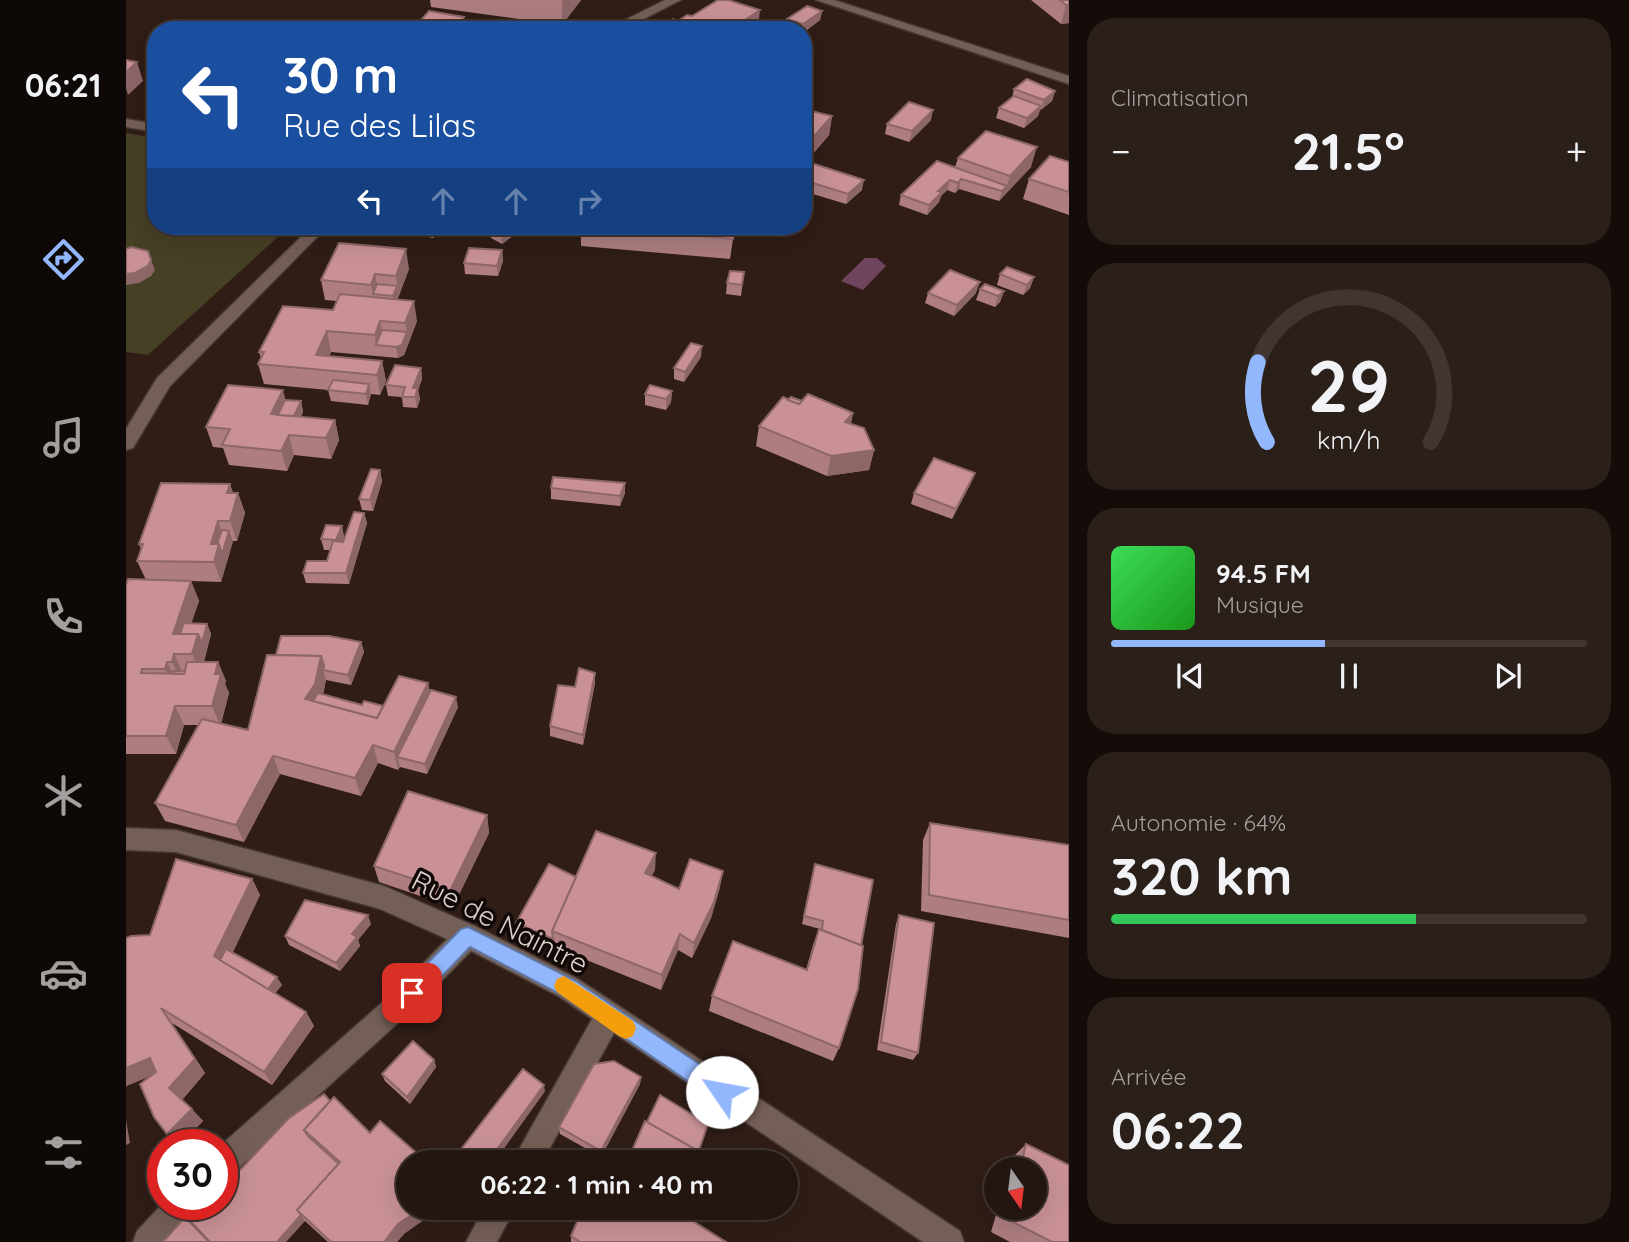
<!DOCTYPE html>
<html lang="fr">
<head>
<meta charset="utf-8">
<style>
  :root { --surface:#231610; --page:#2b1f19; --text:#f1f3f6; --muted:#a39f9f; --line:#403530; --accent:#93b7fd }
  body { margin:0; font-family:Quicksand,sans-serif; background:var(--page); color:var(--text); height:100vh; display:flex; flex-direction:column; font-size:26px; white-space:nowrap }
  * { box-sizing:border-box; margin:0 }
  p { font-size:23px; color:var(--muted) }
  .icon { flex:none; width:38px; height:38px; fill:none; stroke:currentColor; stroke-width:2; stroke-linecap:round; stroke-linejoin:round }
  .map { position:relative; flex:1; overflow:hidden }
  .side { display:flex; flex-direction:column; gap:18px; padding:18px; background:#130c09; width:560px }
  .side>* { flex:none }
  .hud { position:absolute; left:21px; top:21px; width:665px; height:214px; border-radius:28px; box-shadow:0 7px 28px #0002,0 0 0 2px var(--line); background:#1a4fa0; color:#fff; overflow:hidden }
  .needle { width:46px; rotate:166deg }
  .buttons { position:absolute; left:858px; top:1157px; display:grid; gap:14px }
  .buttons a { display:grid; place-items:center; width:63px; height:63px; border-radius:50%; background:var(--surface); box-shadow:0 7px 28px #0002,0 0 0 2px var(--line); font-size:35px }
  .speed { position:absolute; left:21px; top:1129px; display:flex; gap:14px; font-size:35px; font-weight:700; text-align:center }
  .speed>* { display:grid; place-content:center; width:91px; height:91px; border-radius:50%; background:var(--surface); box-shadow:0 7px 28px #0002,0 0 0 2px var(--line); line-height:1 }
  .speed .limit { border:10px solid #d22; background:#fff; color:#111 }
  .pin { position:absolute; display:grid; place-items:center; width:60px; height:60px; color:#fff; margin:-30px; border-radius:14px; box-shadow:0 4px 10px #0006 }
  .me { position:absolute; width:77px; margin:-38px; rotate:303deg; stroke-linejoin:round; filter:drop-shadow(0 0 5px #0008) }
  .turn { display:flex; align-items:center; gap:24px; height:147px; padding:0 21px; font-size:32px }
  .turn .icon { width:91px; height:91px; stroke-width:2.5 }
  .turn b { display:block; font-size:49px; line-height:60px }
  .lanes { display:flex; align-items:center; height:66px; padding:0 21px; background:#0003; justify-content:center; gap:35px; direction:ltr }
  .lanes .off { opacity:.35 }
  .big { font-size:52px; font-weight:700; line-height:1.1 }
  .side .widget { flex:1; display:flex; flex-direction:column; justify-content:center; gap:10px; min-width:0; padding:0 24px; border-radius:28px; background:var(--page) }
  .side .dial { align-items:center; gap:0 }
  .dial svg { height:182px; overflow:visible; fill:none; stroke:var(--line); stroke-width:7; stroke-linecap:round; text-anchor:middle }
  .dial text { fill:var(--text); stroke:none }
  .song { display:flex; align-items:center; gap:21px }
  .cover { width:84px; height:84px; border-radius:10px; background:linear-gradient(135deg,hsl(130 70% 55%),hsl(120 70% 35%)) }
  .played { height:7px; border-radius:4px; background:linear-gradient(90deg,var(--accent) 45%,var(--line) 45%) }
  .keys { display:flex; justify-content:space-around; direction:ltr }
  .heat { display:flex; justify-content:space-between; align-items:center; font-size:38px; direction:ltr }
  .charge { height:10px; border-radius:5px; background:linear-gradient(90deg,#34c759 64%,var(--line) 0) }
  .trip { position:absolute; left:270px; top:1150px; width:402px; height:70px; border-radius:35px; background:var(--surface); box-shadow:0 7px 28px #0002,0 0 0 2px var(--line); font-weight:700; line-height:70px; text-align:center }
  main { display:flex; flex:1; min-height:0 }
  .tab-bar { display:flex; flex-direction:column; width:126px; justify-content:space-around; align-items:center; background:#0e0906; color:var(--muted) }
  .tab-bar .icon { width:49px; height:49px }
  .tab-bar .on { color:var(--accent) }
  .tab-bar b { font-size:32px; color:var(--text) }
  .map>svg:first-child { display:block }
</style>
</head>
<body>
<main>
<nav class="tab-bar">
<b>06:21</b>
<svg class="icon on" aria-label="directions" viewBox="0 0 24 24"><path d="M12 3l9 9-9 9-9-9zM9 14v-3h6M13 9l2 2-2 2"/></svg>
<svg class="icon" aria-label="music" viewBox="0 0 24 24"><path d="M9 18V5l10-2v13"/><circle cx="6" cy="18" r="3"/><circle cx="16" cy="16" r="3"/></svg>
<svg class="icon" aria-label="phone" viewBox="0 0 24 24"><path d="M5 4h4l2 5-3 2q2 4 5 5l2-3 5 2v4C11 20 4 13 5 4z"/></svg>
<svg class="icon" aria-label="climate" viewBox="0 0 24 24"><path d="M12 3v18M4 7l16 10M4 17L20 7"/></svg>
<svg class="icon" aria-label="car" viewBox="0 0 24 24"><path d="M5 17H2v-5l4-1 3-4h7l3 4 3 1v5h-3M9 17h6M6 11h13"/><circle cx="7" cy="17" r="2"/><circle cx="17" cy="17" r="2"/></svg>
<svg class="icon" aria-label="filters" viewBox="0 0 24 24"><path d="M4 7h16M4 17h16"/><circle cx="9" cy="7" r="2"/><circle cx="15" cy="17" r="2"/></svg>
</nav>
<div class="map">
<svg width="943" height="1242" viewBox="0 0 943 1242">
  <rect width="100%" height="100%" fill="#2f1d16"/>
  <!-- green -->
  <polygon fill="#464025" points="0,133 30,138 30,226 164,226 22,355 0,352"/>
  <!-- water -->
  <polygon fill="#6f445c" points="739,258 751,258 760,266 737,290 715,281"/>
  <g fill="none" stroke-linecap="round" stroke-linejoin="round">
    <defs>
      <g id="minor">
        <polygon points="539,0 555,0 496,30 479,30"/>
        <polygon points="690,0 708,0 943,76 943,84"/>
        <polygon points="0,119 30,124 30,132 0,127"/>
        <polygon points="186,226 202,226 44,386 7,448 0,450 0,429 31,378"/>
        <polygon points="0,828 50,830 258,886 351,927 452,979 834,1231 838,1242 797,1242 488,1033 416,1162 386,1162 466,1019 434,997 345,951 295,1002 106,1174 96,1178 96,1144 277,984 321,939 254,909 50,852 0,850"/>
        <polygon points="37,1203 71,1204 66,1214 42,1242 7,1242 11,1231"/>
        <polygon points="358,1208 389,1208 371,1242 340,1242"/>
      </g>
    </defs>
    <!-- minor casing -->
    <use href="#minor" stroke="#453733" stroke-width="3"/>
    <!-- minor -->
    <use href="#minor" fill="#745f56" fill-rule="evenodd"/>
  </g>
  <!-- wall -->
  <g fill="#ad7d80">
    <polygon points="304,0 455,0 436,25 305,7"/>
    <polygon points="905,0 943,0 943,23 935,24"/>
    <polygon points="696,11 694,20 677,33 677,30 660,29 661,19"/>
    <polygon points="888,89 929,91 926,101 914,110 912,116 898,128 870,118 873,108 886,98"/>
    <polygon points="677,109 706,116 703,135 679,163 677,162"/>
    <polygon points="805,120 783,142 759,134 761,124"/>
    <polygon points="832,158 905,167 873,201 833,189 829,193 821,190 815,196 813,202 801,215 773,205 775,195 829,167"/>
    <polygon points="943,162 943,215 897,199 903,179"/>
    <polygon points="677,167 736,190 720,204 677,191"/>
    <polygon points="272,226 322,226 319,229 317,228 307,238 273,230"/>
    <polygon points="455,226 609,226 604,259 455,246"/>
    <polygon points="399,227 376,244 365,238 364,228"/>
    <polygon points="376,250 377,261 372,276 339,274 338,263"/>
    <polygon points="283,269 271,300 291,321 278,355 272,358 205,352 203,357 256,361 260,381 254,395 245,394 242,405 205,401 202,390 138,384 132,364 135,358 133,352 207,310 211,301 199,300 195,280"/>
    <polygon points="618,272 615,296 600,294 601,283"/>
    <polygon points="874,274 908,277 904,288 897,295 871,285"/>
    <polygon points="854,289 878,291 874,302 869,307 850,300"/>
    <polygon points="802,293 850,293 828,316 799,303"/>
    <polygon points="575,357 558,382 548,379 548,368"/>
    <polygon points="295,368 296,379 292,390 294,399 291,408 277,407 276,397 262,396 260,385"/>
    <polygon points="546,391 545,402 540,410 519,405 519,394"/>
    <polygon points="159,400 175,401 177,412 175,417 209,420 213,440 205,459 168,455 161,471 103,465 97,448 87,447 80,427"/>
    <polygon points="662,400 676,401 727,413 725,423 748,450 743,470 701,476 630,446 633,426"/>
    <polygon points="254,470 256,481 247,511 236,510 233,499"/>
    <polygon points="499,483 499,493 494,506 425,499 425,488"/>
    <polygon points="845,483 826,519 785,504 788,493"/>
    <polygon points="104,484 107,493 112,493 119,513 111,541 107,541 95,582 65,581 73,601 65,623 81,624 85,634 78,662 92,662 100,681 99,684 103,693 95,724 122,730 150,655 235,642 238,652 225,685 200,680 197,695 236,705 257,706 302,683 304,692 332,707 301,774 274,767 272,770 252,763 235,796 154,774 118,842 39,821 29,803 73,725 58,725 50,754 0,754 0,585 20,580 11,561 15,549 13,544"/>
    <polygon points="238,513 241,523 223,584 180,583 177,573 201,561 204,550 198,550 195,539 216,526 218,537 217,542"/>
    <polygon points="469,673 469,683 457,745 424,736 424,726 449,687"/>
    <polygon points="361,815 363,833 327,907 253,882 248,866"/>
    <polygon points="804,823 943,845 943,938 795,911 797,840"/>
    <polygon points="689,864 747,880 713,1048 707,1061 583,1011 586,996 680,970 687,945 693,929 694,929 676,924"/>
    <polygon points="529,870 525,876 553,889 594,887 585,918 566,958 552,950 535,990 391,932 390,923 450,877"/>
    <polygon points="126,879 134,895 107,952 156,985 149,993 180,1012 188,1026 146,1085 46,1023 79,1073 56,1100 77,1121 54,1144 51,1144 24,1076 0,1086 24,935"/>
    <polygon points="773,915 792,1053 787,1060 751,1050 770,924"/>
    <polygon points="245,924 232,940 234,946 214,971 163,945 159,936"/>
    <polygon points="308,1060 310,1067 284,1104 259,1081 256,1074"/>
    <polygon points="515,1077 514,1084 475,1157 434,1134 433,1127"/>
    <polygon points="419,1091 368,1162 349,1162 338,1154 336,1148"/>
    <polygon points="198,1094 278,1234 271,1242 202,1242 179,1221 37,1242 59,1217 65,1222"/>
    <polygon points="900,1144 943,1242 884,1242 865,1232 872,1208 908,1208 908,1169 882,1169 884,1160"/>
    <polygon points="549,1210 600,1242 445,1242 445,1236"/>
  </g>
  <!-- shaded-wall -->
  <g fill="#8d6668">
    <polygon points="436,0 455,0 436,25"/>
    <polygon points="940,5 943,5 943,23 935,24"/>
    <polygon points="634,10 632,28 630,30 604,30"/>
    <polygon points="696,11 694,20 677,33 677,30 676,30 677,24"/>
    <polygon points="338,17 339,30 329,30 329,27"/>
    <polygon points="11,62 17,81 2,95 0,88 0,72"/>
    <polygon points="929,91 926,101 915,110 918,100"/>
    <polygon points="915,106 912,116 898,128 901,118"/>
    <polygon points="807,110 805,120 783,142 786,131"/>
    <polygon points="706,116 703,135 679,163 682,143"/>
    <polygon points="911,147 905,167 873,201 876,191 881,186 884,176"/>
    <polygon points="835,179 833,189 829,193 832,183"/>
    <polygon points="738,180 736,190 720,204 722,194"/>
    <polygon points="824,180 821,190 815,196 813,202 801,215 803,205 812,191"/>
    <polygon points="308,226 316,226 317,228 307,238 306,227"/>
    <polygon points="386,226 399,226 399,227 376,244 375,233"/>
    <polygon points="280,249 283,269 273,296 270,276"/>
    <polygon points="376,250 377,261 372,276 371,266"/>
    <polygon points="25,260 29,270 25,276 13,283 0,285 0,274"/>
    <polygon points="249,274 253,294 247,294 249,305 245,285"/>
    <polygon points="908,277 904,288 897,295 901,285"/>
    <polygon points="854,282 850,293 828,316 831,305"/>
    <polygon points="271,286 273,296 268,306 267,296"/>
    <polygon points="878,291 874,302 869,307 872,296"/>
    <polygon points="288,301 291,321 278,355 272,358 270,347 281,332 279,323"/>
    <polygon points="254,321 258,341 250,345 249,335"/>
    <polygon points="201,331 205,352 197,370 190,355"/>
    <polygon points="576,346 575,357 558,382 559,372"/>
    <polygon points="256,361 260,381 254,395 251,375"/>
    <polygon points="295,368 296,379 292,390 294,399 291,408 287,388"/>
    <polygon points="243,384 245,394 242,405 240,394"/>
    <polygon points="157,390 162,410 148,423 145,414"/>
    <polygon points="546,391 545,402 540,410 540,399"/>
    <polygon points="175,401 177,412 167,436 164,425"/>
    <polygon points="727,413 723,433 719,422"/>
    <polygon points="209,420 213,440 205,459 200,438"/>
    <polygon points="163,435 168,455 161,471 155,451"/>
    <polygon points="748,450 743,470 701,476 705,456"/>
    <polygon points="254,470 256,481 247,511 244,500"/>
    <polygon points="849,473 845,483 826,519 830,509"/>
    <polygon points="499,483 499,493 494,506 494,496"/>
    <polygon points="104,484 110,501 112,493 119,513 111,541 104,521 101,493"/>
    <polygon points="238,513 241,523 223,584 220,573"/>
    <polygon points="92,521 99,541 103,531 107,541 95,582 88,562 85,544"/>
    <polygon points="216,526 218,537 213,551 210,540"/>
    <polygon points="65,581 73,601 59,643 47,634"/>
    <polygon points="81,624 85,634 75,673 66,654 72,634"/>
    <polygon points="235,642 238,652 225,685 222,675"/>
    <polygon points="48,654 57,673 55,681 46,662"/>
    <polygon points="195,656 200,671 197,670 200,680 195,703 179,699"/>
    <polygon points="41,662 50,681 45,683 39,669"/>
    <polygon points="92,662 100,681 99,684 103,693 94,725 86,706 89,674"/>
    <polygon points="469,673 469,683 457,745 457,735"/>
    <polygon points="302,683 306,702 271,757 274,767 272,770 268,752"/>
    <polygon points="330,697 332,707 301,774 299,764"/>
    <polygon points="49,706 58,725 50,754 40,736"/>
    <polygon points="247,745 252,763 235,796 229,778"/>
    <polygon points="147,756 154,774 118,842 110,825"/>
    <polygon points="361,815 363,833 327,907 324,891"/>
    <polygon points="530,853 529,870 518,890 519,873"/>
    <polygon points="597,871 594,887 585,918 566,958 568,943"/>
    <polygon points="126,879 134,895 99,968 88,956"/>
    <polygon points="242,915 245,924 232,940 234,946 214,971 210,963 226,934"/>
    <polygon points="554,934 552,950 535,990 536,975"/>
    <polygon points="151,977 156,985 144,1000 140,992"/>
    <polygon points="35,1008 46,1023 79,1073 55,1101 43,1088"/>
    <polygon points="180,1012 188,1026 146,1085 138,1072"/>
    <polygon points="24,1058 35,1072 0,1086 0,1068"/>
    <polygon points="308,1060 310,1067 284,1104 281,1097"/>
    <polygon points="515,1077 514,1084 475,1157 475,1151"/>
    <polygon points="418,1085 419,1091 368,1162 362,1162"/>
    <polygon points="66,1109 77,1121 54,1144 51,1144 41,1134"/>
    <polygon points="0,1120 4,1143 0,1145"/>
    <polygon points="296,1208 315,1208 278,1234 271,1242 258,1242 272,1224"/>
    <polygon points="175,1215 179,1221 160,1242 151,1242"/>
  </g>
  <!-- building -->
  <g fill="#c99195" stroke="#8d6668" stroke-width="2">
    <polygon points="592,0 602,0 634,10 604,30 538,30 543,27 538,25 547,19 552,21 561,15 566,16"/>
    <polygon points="934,0 943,0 943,5 940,5"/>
    <polygon points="681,6 696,11 677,24 661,19"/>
    <polygon points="303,11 338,17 329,27 339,29 338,30 275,30 277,27 287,29"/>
    <polygon points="0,60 11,62 0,72"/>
    <polygon points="901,79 929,91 918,100 888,89"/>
    <polygon points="888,96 915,106 901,118 873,108"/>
    <polygon points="783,102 807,110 786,131 761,124"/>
    <polygon points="677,109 706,116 682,143 677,142"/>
    <polygon points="860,131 911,147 884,176 832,158"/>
    <polygon points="924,156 943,162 943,192 903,179"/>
    <polygon points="811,161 881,186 876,191 835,179 832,183 824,180 812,191 816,192 803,205 775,195"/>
    <polygon points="682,162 738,180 722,194 677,180 677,167"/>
    <polygon points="367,226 386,226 375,233 364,228"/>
    <polygon points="455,226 608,226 607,239"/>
    <polygon points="213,243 280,249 270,276 249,274 245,285 195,280"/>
    <polygon points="5,247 22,251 25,260 22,266 9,273 0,274 0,249"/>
    <polygon points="343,248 376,250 371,266 338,263"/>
    <polygon points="881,267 908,277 901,285 874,274"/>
    <polygon points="824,270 854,282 831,305 802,293"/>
    <polygon points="604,271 618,272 616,285 601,283"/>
    <polygon points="251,284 271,286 267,296 247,294"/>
    <polygon points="859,284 878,291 872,296 854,289"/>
    <polygon points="214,294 288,301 279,323 254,321 249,335 201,331 190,355 256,361 251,375 132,364 138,352 133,352 157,306 207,310"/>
    <polygon points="256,330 281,332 276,345 270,347 250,345"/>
    <polygon points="565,343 576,346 559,372 548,368"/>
    <polygon points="269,365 295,368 287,388 292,388 289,397 276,397 279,387 260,385"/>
    <polygon points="207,380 243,384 240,394 202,390"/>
    <polygon points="102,385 157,390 145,414 209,420 200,438 163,435 155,451 96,445 104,429 80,427"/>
    <polygon points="524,385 546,391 540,399 519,394"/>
    <polygon points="682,394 727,413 719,422 738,428 748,450 705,456 633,426 657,397 673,404"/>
    <polygon points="665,397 676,401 673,404 662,400"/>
    <polygon points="159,400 175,401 168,416 152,415"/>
    <polygon points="808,458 849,473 830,509 788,493"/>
    <polygon points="245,469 254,470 244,500 233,499"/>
    <polygon points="427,477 499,483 494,496 425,488"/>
    <polygon points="35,483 104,484 101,493 112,493 104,521 92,521 85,544 93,544 88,562 11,561 17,544 13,544"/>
    <polygon points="228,512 238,513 220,573 177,573 181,561 201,561 207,541 217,542"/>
    <polygon points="200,525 216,526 210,540 195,539"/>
    <polygon points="96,530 103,531 96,554 93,544 91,544"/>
    <polygon points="2,579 65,581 47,634 72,634 66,654 48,654 46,662 41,662 39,669 16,669 15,673 58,674 61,662 92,662 89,674 95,674 86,706 49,706 40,736 0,736 0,585"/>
    <polygon points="58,623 81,624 76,643 72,634 54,634"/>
    <polygon points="155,636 203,636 235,642 222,675 197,670 198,665 195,656 150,655"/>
    <polygon points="141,655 195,656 189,684 179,699 251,718 273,676 302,683 268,752 247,745 229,778 147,756 110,825 29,803 76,719 122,730"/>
    <polygon points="453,668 469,673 457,735 424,726 432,685 449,687"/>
    <polygon points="46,671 59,671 58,674 45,673"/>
    <polygon points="305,690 330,697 299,764 271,757"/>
    <polygon points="192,693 236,705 238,701 257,706 251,718 187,701"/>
    <polygon points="282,791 361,815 324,891 248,866"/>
    <polygon points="804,823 943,845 943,920 803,895"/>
    <polygon points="470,831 530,853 519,873 553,889 564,859 597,871 588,902 568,943 554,934 536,975 426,931"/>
    <polygon points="50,859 126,879 88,956 180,1012 138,1072 35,1008 69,1059 43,1088 66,1109 41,1134 28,1117 14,1084 30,1072 24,1058 0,1068 0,938 5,936 24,935"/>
    <polygon points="423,864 450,877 426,931 427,939 390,923"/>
    <polygon points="689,864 747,880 735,946 696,930 697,921 678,916"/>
    <polygon points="179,900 242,915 226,934 231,937 210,963 159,936"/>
    <polygon points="773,915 808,923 792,1053 755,1042"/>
    <polygon points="693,929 737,946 732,989 713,1048 586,996 607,941 681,970"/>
    <polygon points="100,949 151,977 142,989 94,960"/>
    <polygon points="287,1041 308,1060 281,1097 256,1074"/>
    <polygon points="488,1061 515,1077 475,1151 433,1127 468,1064"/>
    <polygon points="397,1069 418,1085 362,1162 355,1162 336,1148"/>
    <polygon points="198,1094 204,1101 178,1130 182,1136 213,1164 171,1210 175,1215 151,1242 84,1242 65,1222 82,1204 96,1204 96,1189 163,1118"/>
    <polygon points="534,1095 582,1124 571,1156 572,1151 521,1122"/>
    <polygon points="208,1097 244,1133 254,1121 301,1162 282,1162 282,1208 296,1208 272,1224 258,1242 205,1242 171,1210 214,1162 178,1130"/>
    <polygon points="519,1121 572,1151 567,1162 501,1162"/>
    <polygon points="900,1144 943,1165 943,1242 926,1242 881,1219 884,1208 908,1208 908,1169 894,1169"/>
    <polygon points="457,1208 549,1208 548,1209 600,1242 454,1242 445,1236"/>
    <polygon points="59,1217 83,1242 37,1242"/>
  </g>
  <!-- route -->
  <polygon fill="#93b7fd" stroke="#6077a4" stroke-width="2" points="342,927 450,981 603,1084 606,1092 603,1099 596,1102 588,1099 436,995 344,947 293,1000 286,1003 279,1000 276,993 279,986 335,929"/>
  <!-- slow -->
  <polygon fill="#f59e0b" points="438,976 507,1021 510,1028 507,1036 500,1039 493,1036 431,992 428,986 431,979"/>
  <g text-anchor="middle" stroke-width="7" stroke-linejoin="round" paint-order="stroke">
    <!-- near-street labels -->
    <g font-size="28" fill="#dbcfca" stroke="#110907">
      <text transform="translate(374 922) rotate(27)" y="10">Rue de Naintre</text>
    </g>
  </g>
</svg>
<div class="buttons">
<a><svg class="needle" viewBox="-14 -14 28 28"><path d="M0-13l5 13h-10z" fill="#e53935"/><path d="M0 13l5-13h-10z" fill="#a39f9f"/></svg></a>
</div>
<div class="speed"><div class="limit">30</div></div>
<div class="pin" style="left:286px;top:993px;background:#d93025"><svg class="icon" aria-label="arrive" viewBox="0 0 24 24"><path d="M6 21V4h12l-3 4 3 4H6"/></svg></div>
<svg class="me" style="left:596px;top:1092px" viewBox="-20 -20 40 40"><circle r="19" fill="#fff"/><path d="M0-13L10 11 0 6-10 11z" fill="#93b7fd"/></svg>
<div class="trip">06:22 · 1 min · 40 m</div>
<div class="hud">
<div class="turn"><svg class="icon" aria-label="left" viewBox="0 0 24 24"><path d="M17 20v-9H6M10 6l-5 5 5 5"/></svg><div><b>30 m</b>Rue des Lilas</div></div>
<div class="lanes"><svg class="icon" aria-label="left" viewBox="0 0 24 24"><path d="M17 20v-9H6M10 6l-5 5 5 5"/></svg><svg class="icon off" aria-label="ahead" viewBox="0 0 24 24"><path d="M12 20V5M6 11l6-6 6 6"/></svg><svg class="icon off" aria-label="ahead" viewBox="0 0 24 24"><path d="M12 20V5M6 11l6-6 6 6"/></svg><svg class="icon off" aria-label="right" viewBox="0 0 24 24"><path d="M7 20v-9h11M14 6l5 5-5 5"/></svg></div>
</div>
</div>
<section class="side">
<div class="widget"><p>Climatisation</p>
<div class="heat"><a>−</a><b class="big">21.5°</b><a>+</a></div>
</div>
<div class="widget dial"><svg viewBox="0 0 100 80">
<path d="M14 69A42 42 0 1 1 86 69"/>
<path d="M14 69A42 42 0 0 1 10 34" stroke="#93b7fd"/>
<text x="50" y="56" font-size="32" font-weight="700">29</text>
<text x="50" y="72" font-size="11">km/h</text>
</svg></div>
<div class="widget">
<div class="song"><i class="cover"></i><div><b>94.5 FM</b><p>Musique</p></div></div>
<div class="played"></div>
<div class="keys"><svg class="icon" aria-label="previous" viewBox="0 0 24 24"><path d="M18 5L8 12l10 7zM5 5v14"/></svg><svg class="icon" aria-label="pause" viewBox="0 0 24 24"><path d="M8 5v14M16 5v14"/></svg><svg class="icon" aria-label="next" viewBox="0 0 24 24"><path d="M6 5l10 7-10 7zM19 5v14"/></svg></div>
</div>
<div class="widget"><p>Autonomie · 64%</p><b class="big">320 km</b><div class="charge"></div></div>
<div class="widget"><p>Arrivée</p><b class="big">06:22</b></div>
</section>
</main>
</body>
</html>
